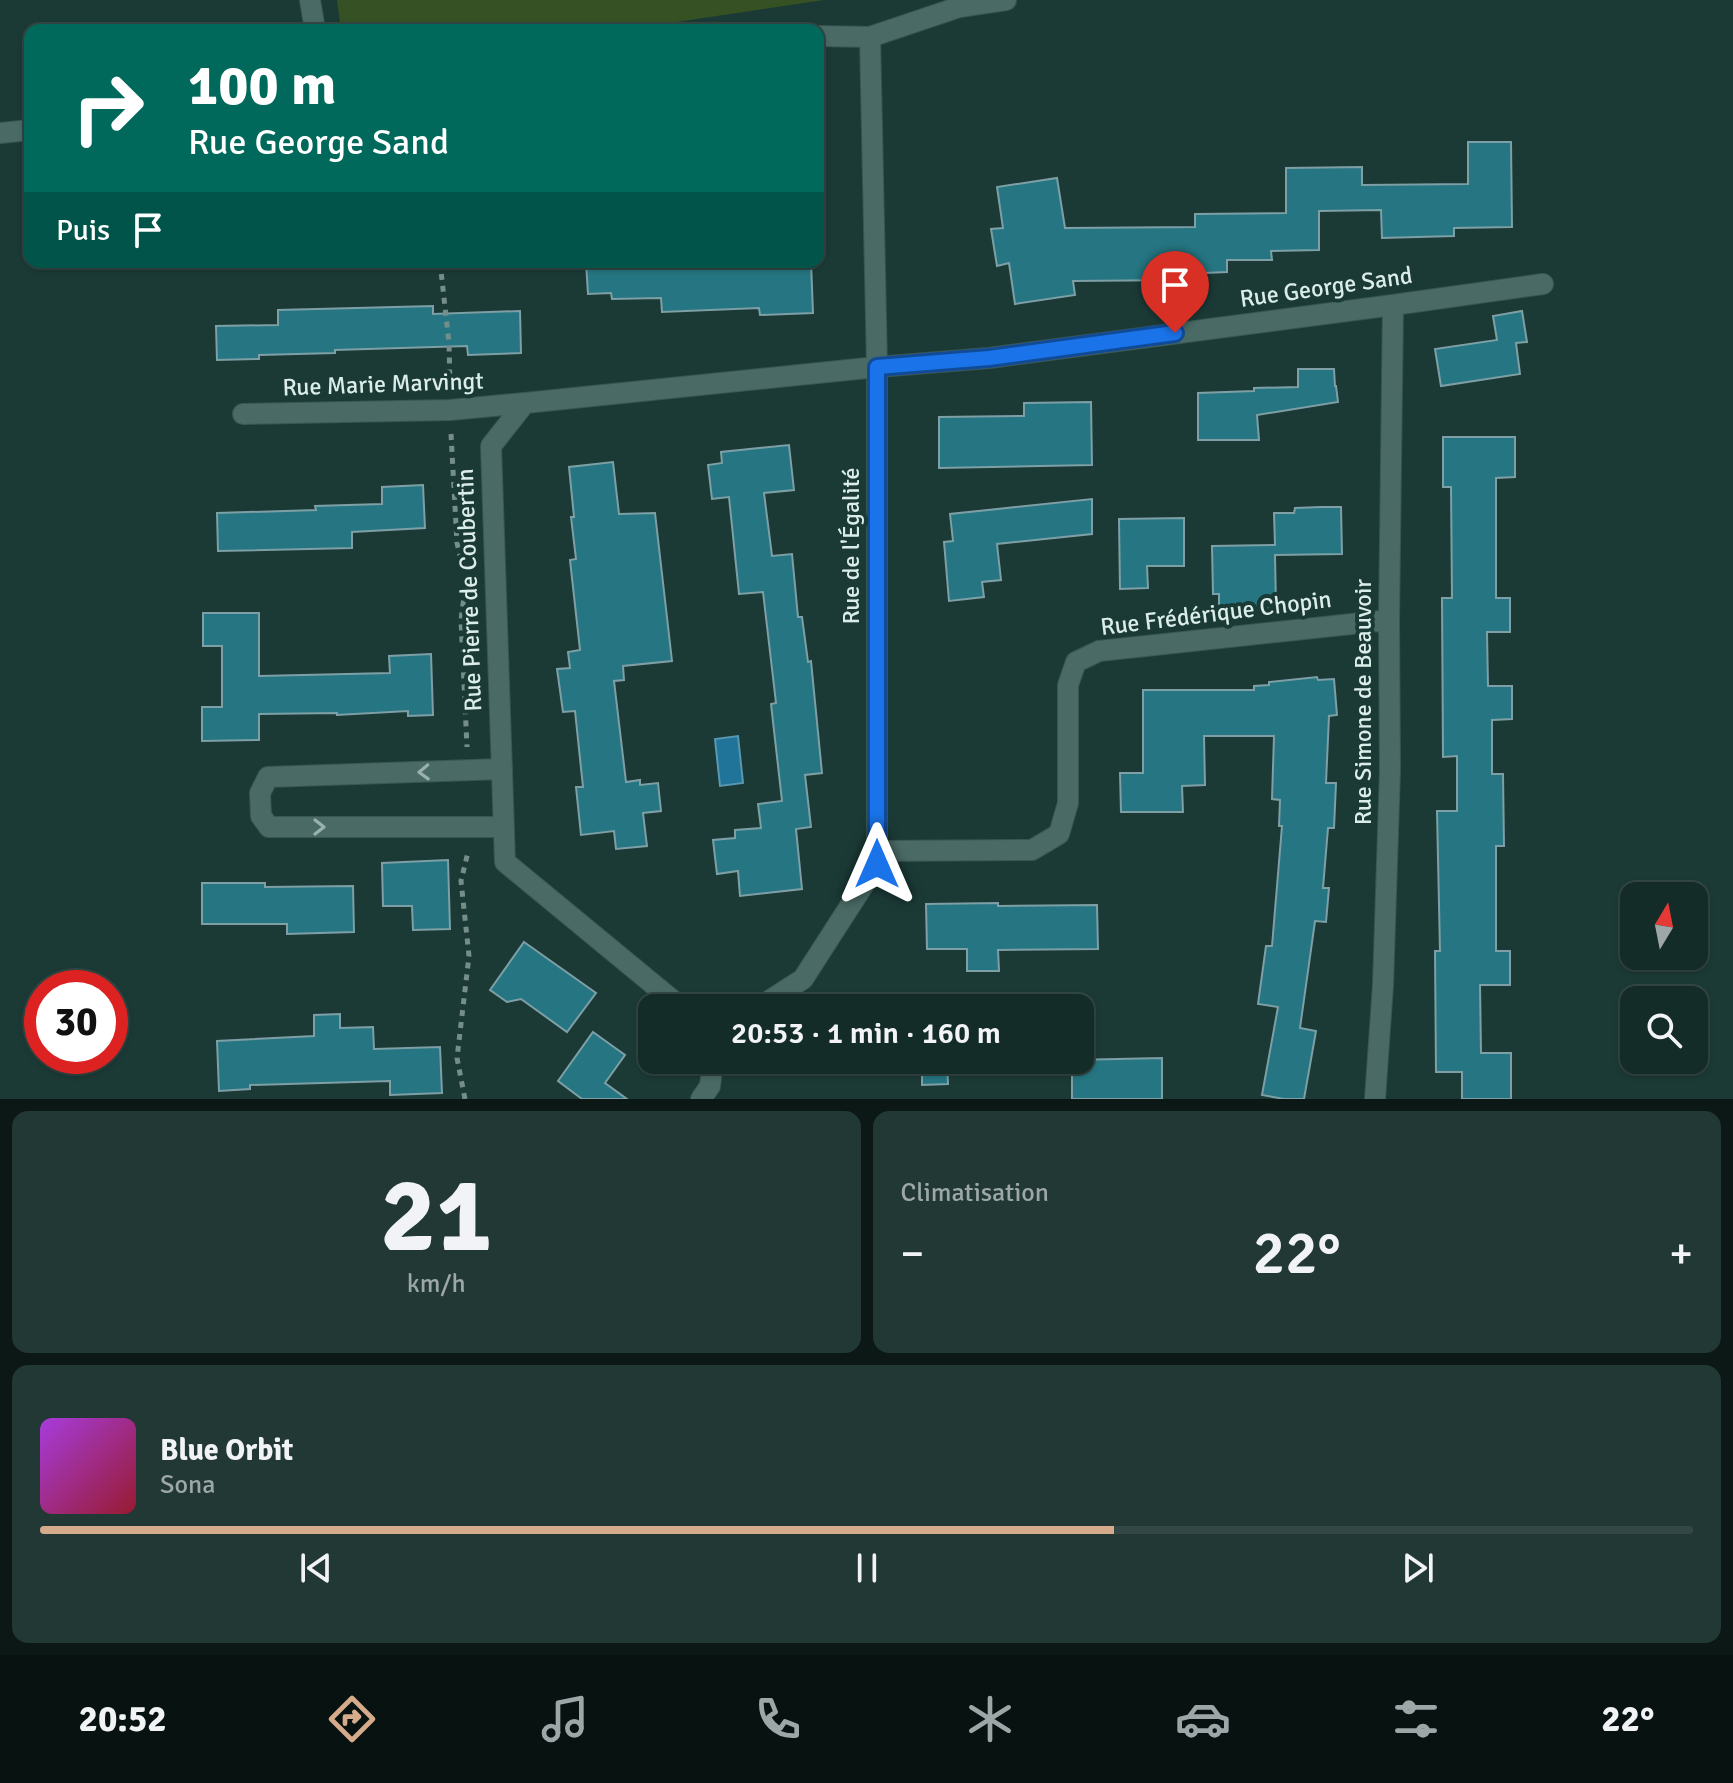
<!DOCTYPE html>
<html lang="fr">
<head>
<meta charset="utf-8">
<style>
  :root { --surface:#142c28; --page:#213834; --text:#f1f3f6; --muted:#9da7a8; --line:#334845; --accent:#d6ab8b }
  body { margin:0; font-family:Signika,sans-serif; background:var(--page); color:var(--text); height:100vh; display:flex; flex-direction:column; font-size:30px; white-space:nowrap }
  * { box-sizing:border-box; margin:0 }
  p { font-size:26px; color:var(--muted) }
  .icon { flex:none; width:44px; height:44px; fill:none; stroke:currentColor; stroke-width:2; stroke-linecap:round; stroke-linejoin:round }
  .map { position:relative; height:1099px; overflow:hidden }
  .side { display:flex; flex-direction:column; gap:12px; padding:12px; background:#0b1816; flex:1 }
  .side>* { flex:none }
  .hud { position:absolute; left:24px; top:24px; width:800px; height:244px; border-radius:16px; box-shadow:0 2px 6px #0004,0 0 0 2px var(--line); background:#00695c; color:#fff; overflow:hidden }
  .needle { width:52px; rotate:10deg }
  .buttons { position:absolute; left:1620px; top:882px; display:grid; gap:16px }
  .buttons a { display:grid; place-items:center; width:88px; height:88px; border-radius:16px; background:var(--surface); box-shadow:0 2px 6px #0004,0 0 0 2px var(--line); font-size:40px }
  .speed { position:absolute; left:24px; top:970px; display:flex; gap:16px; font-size:40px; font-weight:700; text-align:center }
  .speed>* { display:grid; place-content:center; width:104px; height:104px; border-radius:50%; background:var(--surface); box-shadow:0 2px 6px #0004,0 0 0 2px var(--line); line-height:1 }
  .speed .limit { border:12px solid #d22; background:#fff; color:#111 }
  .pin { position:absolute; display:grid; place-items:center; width:68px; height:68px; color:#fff; margin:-82px -34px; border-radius:50% 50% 50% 0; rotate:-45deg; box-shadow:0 0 8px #0007 }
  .pin .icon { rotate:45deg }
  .me { position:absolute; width:88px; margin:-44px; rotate:0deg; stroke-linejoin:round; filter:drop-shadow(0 0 6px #0008) }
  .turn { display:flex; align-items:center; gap:28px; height:168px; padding:0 32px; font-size:36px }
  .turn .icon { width:104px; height:104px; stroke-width:2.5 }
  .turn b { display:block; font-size:56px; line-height:68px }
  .then { display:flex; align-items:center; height:76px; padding:0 32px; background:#0003; gap:16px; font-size:30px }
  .big { font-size:60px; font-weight:600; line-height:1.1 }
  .side .widget { flex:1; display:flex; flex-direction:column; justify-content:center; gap:12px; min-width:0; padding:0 28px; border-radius:16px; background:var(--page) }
  .side .dial { align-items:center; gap:0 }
  .dial b { font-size:104px; line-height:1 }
  .song { display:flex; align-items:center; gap:24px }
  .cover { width:96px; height:96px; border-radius:12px; background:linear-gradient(135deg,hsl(280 70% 55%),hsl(350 70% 35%)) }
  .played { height:8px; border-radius:4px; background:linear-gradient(90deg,var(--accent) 65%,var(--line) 65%) }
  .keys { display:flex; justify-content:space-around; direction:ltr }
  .heat { display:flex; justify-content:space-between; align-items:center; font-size:44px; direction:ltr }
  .side .tiles { flex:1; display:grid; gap:12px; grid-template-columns:1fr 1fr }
  .widget:last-child { grid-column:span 2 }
  .trip { position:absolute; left:638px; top:994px; width:456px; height:80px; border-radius:16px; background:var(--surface); box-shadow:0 2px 6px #0004,0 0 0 2px var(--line); font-weight:600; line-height:80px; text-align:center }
  .tabs { display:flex; height:128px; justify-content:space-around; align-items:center; background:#081210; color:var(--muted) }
  .tabs .icon { width:56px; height:56px }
  .tabs .current { color:var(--accent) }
  .tabs b { font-size:36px; color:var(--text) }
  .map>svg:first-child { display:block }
</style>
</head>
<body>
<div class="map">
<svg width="1733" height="1099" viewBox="0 0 1733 1099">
  <rect width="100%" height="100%" fill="#1b3a36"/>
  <!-- green -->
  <polygon fill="#365123" points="337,0 824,0 623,30 341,30"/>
  <!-- water -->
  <polygon fill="#207399" stroke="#5898b1" stroke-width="2" points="738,736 743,783 720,786 715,739"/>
  <!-- building -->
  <g fill="#257682" stroke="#7d9fa5" stroke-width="2">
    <polygon points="1468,142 1511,142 1512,227 1454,228 1454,236 1382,238 1381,210 1319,211 1319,250 1271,251 1272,260 1227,260 1227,272 1181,274 1181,280 1073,281 1075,295 1015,304 1009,263 997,266 991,229 1003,228 997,187 1057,178 1065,228 1195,227 1195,214 1286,213 1286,168 1362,167 1362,185 1468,184"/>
    <polygon points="586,262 645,262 645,266 811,262 813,313 760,315 759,308 662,312 661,298 612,299 611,293 588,294"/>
    <polygon points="433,306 433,314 520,311 521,353 468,355 467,346 335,350 335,353 259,355 259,359 217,360 216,326 278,325 278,310"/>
    <polygon points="1522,311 1527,342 1516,343 1520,374 1441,386 1435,349 1497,340 1493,316"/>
    <polygon points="1298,369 1334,369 1335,386 1336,386 1338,402 1257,415 1259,440 1198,440 1198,393 1254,391 1254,388 1298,387"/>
    <polygon points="1091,402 1092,465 939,468 939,417 1024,416 1024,403"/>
    <polygon points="1443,437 1515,437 1515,477 1496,478 1496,598 1510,598 1510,632 1487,632 1488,686 1512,686 1512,719 1492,720 1492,774 1503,774 1504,846 1496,846 1496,951 1510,951 1510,985 1480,985 1481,1053 1511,1053 1511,1099 1462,1099 1462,1072 1436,1072 1435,951 1440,951 1437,811 1457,811 1457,756 1443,757 1442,598 1452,598 1451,487 1443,487"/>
    <polygon points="789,445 794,490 764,493 772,556 792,554 798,617 802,617 808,662 811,661 822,773 805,775 811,827 796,829 802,889 740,896 738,871 717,874 713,840 735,838 735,830 761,828 758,804 782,801 771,704 776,703 763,592 739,594 729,497 712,499 708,465 722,463 721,452"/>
    <polygon points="613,462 619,514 655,513 672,661 623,666 624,680 614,681 626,782 640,780 640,785 658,783 661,811 643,813 647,846 616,849 614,831 581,835 576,787 583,787 575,711 563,712 557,669 570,668 568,652 580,650 570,560 576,559 571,517 574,517 569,467"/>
    <polygon points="423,485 425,528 352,532 352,548 218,551 217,513 316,510 315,506 382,504 382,487"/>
    <polygon points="1092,499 1092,534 997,544 1001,580 982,582 984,597 949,601 944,542 953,541 950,514"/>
    <polygon points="1321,507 1341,507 1342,554 1275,555 1276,608 1219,614 1219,594 1213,594 1212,546 1275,545 1274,513 1294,513 1295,508"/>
    <polygon points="1184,518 1184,566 1147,566 1148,588 1120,589 1119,519"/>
    <polygon points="203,613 259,613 259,676 390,673 389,656 431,654 433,715 408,716 408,711 337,715 337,713 259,714 259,740 202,741 202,707 222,707 222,646 203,646"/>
    <polygon points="1317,677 1318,680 1334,679 1337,715 1329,716 1326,783 1336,783 1334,828 1328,828 1323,888 1329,888 1326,922 1315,921 1300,1028 1316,1031 1304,1099 1284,1099 1262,1095 1278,1007 1258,1004 1266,946 1272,946 1282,826 1279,826 1280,800 1272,799 1274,736 1204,736 1205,785 1182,786 1183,812 1121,812 1120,773 1143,773 1143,690 1254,690 1254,686 1269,685 1269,682"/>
    <polygon points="448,860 450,929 413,930 412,906 383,906 382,863"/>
    <polygon points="202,883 265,883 265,887 353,886 354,932 287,934 287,924 202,924"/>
    <polygon points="998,903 998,906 1097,905 1098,949 998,950 999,971 967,971 967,949 927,949 926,904"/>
    <polygon points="524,942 596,993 567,1032 521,999 507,1002 490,990"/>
    <polygon points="340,1014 340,1028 373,1027 374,1049 440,1047 442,1093 390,1095 390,1081 250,1085 250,1089 219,1091 217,1041 314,1036 314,1015"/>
    <polygon points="593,1032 625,1055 605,1083 627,1099 582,1099 558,1081"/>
    <polygon points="1162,1058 1162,1099 1072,1099 1072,1060"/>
    <polygon points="922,1060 947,1060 948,1084 922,1085"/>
  </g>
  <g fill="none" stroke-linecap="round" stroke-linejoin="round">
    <defs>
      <g id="minor">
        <polyline points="310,0 315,30"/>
        <polyline points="818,36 870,37 959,7 1006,0"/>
        <polyline points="0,133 30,130"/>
        <polyline points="243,414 450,410 525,403"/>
        <polyline points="502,769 268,777 260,793 261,816 269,827 503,827"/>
        <polyline points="877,851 1032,850 1059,834 1068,803 1068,685 1076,662 1099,651 1389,620"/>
        <polyline points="682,1008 505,862 491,446 525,403 877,367 989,358 1393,305 1543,284"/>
        <polyline points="758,1008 803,979 877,864 877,367 870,37"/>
        <polyline points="701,1099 710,1086 713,1060"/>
        <polyline points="1375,1099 1383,985 1390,770 1389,620 1393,305"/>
      </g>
    </defs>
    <!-- minor casing -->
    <use href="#minor" stroke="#3a5652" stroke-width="22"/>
    <!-- path -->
    <g stroke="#758e8a" stroke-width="5" stroke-dasharray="6 6" stroke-linecap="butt">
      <polyline points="440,262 449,343 450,384"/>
      <polyline points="451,434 457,543 466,581 461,620 467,747"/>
      <polyline points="465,1099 457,1058 469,956 461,881 468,852"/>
    </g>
    <!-- minor -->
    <use href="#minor" stroke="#4a6a65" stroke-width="20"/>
  </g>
  <!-- one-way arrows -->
  <defs><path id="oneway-chevron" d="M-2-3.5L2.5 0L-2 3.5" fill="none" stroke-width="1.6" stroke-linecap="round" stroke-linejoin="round" transform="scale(2)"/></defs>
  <g stroke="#9ab2ae">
    <use href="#oneway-chevron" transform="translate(424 772) rotate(178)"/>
    <use href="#oneway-chevron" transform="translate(319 827)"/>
  </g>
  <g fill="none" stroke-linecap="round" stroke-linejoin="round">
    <defs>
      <polyline id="route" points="877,864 877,367 989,358 1175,333"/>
    </defs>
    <!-- route casing -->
    <use href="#route" stroke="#114b97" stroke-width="20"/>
    <!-- route -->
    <use href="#route" stroke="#1a73e8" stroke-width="14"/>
  </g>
  <g text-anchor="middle" stroke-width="8" stroke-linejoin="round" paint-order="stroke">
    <!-- street labels -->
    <g font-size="24" fill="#dbede9" stroke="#1b3a36">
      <text transform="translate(1326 287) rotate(-8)" y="8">Rue George Sand</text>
      <text transform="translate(383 384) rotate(-2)" y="8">Rue Marie Marvingt</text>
      <text transform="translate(851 546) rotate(-90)" y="8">Rue de l'Égalité</text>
      <text transform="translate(469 590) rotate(-92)" y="8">Rue Pierre de Coubertin</text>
      <text transform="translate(1216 613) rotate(-7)" y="8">Rue Frédérique Chopin</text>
      <text transform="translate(1363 702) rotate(-90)" y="8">Rue Simone de Beauvoir</text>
    </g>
  </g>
</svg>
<div class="buttons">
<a><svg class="needle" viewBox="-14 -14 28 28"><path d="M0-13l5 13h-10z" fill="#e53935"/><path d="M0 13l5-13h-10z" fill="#9da7a8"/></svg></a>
<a><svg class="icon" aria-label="search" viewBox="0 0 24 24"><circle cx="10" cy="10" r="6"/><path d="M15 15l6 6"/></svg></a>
</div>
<div class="speed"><div class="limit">30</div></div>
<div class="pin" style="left:1175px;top:333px;background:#d93025"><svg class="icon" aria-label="arrive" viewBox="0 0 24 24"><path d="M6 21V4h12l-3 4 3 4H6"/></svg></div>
<svg class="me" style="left:877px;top:864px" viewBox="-20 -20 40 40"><path d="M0-17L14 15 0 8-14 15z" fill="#1a73e8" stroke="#fff" stroke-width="4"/></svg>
<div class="trip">20:53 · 1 min · 160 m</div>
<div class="hud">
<div class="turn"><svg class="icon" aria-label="right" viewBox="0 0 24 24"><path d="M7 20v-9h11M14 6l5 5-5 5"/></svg><div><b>100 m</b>Rue George Sand</div></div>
<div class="then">Puis<svg class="icon" aria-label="arrive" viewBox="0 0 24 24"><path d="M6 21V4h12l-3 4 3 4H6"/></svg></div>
</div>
</div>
<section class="side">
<div class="tiles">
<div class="widget dial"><b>21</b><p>km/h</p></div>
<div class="widget"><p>Climatisation</p>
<div class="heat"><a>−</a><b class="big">22°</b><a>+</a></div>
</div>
<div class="widget">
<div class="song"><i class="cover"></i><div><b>Blue Orbit</b><p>Sona</p></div></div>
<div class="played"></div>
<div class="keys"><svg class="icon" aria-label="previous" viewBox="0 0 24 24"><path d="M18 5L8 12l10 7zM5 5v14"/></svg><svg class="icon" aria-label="pause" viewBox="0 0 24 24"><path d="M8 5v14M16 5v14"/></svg><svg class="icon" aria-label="next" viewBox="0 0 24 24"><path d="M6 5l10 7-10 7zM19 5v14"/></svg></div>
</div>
</div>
</section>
<nav class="tabs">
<b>20:52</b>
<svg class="icon current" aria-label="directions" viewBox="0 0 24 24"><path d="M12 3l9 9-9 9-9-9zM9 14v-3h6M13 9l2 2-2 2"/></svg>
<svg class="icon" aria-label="music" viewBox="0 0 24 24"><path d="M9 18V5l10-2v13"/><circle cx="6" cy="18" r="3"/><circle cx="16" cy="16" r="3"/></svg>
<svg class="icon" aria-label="phone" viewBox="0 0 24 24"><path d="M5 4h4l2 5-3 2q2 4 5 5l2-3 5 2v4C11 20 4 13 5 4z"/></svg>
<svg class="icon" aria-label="climate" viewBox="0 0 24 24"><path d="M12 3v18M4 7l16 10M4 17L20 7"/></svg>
<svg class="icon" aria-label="car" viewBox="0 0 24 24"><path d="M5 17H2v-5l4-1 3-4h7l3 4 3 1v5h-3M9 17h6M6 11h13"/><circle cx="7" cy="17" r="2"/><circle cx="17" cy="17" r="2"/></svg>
<svg class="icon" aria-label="filters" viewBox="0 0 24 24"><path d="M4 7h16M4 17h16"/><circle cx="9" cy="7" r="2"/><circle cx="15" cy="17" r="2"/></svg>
<b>22°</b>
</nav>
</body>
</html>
